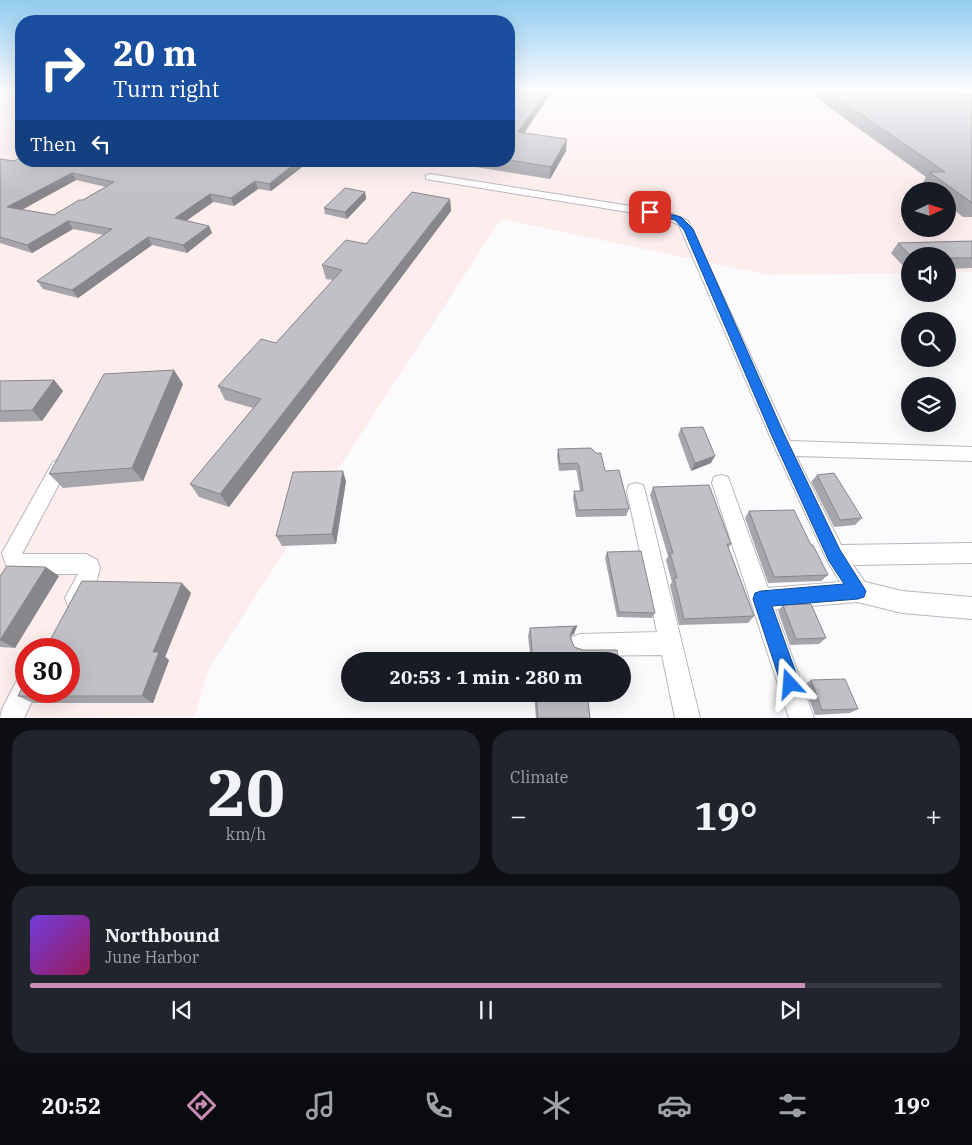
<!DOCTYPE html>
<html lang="en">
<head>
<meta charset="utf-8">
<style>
  :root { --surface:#171b24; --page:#20242c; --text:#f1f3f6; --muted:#9ea1a6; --line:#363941; --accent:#c98db4 }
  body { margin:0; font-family:"IBM Plex Serif",serif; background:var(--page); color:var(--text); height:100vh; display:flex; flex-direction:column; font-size:19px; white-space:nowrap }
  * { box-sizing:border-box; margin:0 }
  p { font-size:16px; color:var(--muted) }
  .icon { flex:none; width:28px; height:28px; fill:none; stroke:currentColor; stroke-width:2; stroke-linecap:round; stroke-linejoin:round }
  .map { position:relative; height:718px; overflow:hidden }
  .details { display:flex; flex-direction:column; gap:12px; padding:12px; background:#0d0f14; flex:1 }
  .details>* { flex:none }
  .banner { position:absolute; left:15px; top:15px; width:500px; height:152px; border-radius:20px; box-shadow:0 5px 20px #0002; background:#1a4fa0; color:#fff; overflow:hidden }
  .needle { width:32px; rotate:86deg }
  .buttons { position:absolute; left:901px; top:182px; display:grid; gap:10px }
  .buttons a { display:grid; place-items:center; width:55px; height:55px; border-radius:50%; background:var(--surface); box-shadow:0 5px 20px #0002; font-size:25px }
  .speed { position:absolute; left:15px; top:638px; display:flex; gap:10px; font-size:25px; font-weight:700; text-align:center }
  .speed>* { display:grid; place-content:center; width:65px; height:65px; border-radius:50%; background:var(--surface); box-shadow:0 5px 20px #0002; line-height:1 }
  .speed .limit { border:8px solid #d22; background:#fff; color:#111 }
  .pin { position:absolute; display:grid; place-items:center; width:42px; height:42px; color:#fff; margin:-21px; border-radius:10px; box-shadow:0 2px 8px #0006 }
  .me { position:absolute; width:55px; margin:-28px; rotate:341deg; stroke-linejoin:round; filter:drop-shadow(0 0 4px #0008) }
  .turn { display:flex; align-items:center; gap:18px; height:105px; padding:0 15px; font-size:22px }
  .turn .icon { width:65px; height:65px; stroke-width:2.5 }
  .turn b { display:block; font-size:35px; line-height:42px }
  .then { display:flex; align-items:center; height:48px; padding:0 15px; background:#0003; gap:10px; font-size:19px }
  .big { font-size:38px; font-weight:700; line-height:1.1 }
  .details .card { flex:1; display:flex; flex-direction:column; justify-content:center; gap:8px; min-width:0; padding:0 18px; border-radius:20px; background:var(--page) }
  .details .dial { align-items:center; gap:0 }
  .dial b { font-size:65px; line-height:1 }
  .song { display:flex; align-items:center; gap:15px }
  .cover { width:60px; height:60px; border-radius:8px; background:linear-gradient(135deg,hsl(260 70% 55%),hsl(330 70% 35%)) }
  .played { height:5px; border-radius:2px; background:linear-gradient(90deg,var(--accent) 85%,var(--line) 85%) }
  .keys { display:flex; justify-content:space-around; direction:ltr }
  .heat { display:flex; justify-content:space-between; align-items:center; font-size:28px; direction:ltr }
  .details .tiles { flex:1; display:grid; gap:12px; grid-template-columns:1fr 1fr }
  .card:last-child { grid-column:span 2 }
  .trip { position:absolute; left:341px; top:652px; width:290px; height:50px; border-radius:25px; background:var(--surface); box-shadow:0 5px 20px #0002; font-weight:700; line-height:50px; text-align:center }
  .tabs { display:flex; height:80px; justify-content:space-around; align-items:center; background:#090b0e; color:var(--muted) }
  .tabs .icon { width:35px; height:35px }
  .tabs .selected { color:var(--accent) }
  .tabs b { font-size:22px; color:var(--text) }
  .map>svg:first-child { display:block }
</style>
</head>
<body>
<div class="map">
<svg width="972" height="718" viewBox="0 0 972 718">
  <rect width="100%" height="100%" fill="#fbfbfe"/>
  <!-- industrial -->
  <path fill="#fdeded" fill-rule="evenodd" d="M0 90H21V161H509V90L972 92V272H948V256H910V273L768 275 501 219 209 668 194 717 0 718ZM910 191H948V229H910ZM26 649H69V691H26Z"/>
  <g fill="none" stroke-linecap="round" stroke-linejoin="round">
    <defs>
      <g id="minor">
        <polygon points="430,174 668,212 688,221 790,441 972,447 972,461 796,456 841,545 972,543 972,563 853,565 865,582 902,591 972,597 972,619 902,613 858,602 775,609 814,718 789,718 712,483 714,477 721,475 728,477 768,588 840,582 828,562 775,448 679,225 665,218 426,179 426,175"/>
        <path d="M59 459 65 462 68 467 22 554H86L97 560 100 567C97 582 91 603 76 609L68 606 65 598 78 574H20L7 568 2 553 53 462Z"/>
        <polygon points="636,483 643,485 645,491 700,718 675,718 662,655 580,656 572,653 569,645 572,637 580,634 657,632 627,491 629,485"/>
        <polygon points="26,677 26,691 37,691 24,718 0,718 2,709 17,680"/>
      </g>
    </defs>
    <!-- minor casing -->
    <use href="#minor" stroke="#b8b7be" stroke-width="2"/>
    <!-- minor -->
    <use href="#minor" fill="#fff" fill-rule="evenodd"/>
  </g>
  <!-- wall -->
  <g fill="#a6a5ab" fill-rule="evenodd">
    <polygon points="818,90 937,90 948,96 972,95 972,217 963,217 948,205 948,191 930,191 922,185 926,177 815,97"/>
    <polygon points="509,97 524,133 566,151 550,179 463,165 463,161 509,161"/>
    <path d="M0 159 14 161 151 164 155 161H310L271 191 258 189 234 206 213 202 186 221 209 226 212 233 187 253 152 245 78 298 43 289 37 281 104 235 73 229 32 253 0 243ZM76 180 106 187 83 200 54 215 22 210Z"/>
    <polygon points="365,192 366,199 347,219 325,214 324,208"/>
    <polygon points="450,199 451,211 229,507 199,497 190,484 253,408 225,400 218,386 276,343 333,280 326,279 322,265 366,244"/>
    <polygon points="972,241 972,268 948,269 948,256 910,256 910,269 906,269 891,253 898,243"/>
    <polygon points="54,380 63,391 42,421 0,422 0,381"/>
    <polygon points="183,384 143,481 63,488 49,474"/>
    <polygon points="681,428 711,463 691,471 678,435"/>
    <polygon points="558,449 605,471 629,509 626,516 576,517 573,498 574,491 580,491 577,473 576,470 559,471 557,456"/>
    <polygon points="817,475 862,518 855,525 834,527 811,482"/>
    <polygon points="346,481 336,544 282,546 276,536"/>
    <polygon points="653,487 731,544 728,548 754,616 748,623 679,625 670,585 672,582 666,560 668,556 650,495"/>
    <polygon points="749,511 811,545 828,575 821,581 768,583 745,518"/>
    <polygon points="607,552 655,613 652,618 617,617 605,558"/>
    <polygon points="0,576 59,576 15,648 0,647"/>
    <polygon points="191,593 165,657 169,660 153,703 33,703 18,696 23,685 17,682"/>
    <polygon points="783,605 826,638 819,644 790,645 778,611"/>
    <polygon points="577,626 574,634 570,637 574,647 619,661 531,661 528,636 530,628"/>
    <polygon points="811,680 858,709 850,713 815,715 804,685"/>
    <polygon points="534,694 587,694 590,718 536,718"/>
  </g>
  <!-- shaded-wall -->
  <g fill="#87868b">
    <polygon points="547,90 553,90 517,144 518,132"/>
    <polygon points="567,139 566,151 550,179 551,167"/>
    <polygon points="298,161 310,161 271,191 269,184"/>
    <polygon points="72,173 76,180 12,215 7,207"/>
    <polygon points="255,181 258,189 234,206 231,198"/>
    <polygon points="365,192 366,199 347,219 345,212"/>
    <polygon points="210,194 213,202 179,226 175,218"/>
    <polygon points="450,199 451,211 229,507 220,494"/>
    <polygon points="68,221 73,229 32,253 27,245"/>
    <polygon points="209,226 212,233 187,253 183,245"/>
    <polygon points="148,237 152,245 78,298 72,290"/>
    <polygon points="174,370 183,384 143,481 132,468"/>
    <polygon points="54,380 63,391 42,421 32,410"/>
    <polygon points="715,456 711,463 691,471 695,463"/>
    <polygon points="343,471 346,481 336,544 332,534"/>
    <polygon points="46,567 59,576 15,648 0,640"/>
    <polygon points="182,583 191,593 165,657 169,660 153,703 142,696 153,652"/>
    <polygon points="577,626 574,634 570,636 567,644 573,628"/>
  </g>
  <!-- building -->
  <g fill="#c1c0c7" stroke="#87868b" fill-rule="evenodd">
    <polygon points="514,90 547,90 518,132 567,139 551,167 509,160 509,97"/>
    <polygon points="826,90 937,90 948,96 972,95 972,203 929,172 945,172"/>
    <path d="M21 158V161H139L151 164 155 161H298L269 184 255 181 231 198 210 194 175 218 209 226 183 245 148 237 72 290 37 281 112 229 68 221 27 245 0 237V159L14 161ZM72 173 114 182 83 200H79L54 215 7 207Z"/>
    <polygon points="345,188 365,192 345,212 324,208"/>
    <polygon points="412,192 450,199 220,494 190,484 261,399 218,386 261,339 276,343 342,270 322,265 346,240 366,244"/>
    <polygon points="972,241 972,258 948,258 948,256 911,256 898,243"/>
    <polygon points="174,370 132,468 49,474 104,374"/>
    <polygon points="54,380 32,410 0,411 0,381"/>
    <polygon points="703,427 715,456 695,463 681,428"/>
    <polygon points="591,448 596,453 601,453 605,471 619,470 629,509 578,510 574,491 583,491 579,466 577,463 560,464 558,449"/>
    <polygon points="343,471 332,534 276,536 293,472"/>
    <polygon points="834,473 862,518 840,520 817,475"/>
    <polygon points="709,485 731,544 727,544 754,616 684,619 674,578 677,578 670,553 673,553 653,487"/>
    <polygon points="794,510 811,545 813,545 828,575 774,577 749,511"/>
    <polygon points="641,551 655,613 619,612 607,552"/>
    <polygon points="7,566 46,567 0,640 0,576"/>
    <polygon points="82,581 182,583 153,652 159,652 142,696 18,696 24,684 17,682 26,665 26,691 69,691 69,649 44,649 49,642"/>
    <polygon points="811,604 826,638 796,639 783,605"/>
    <polygon points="577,626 573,628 570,636 574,647 583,650 617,650 619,661 533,661 530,628"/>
    <polygon points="845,679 858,709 822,710 811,680"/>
    <polygon points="536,694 587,694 590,718 538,718"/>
  </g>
  <!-- sky -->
  <linearGradient id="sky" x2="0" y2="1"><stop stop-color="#91cdef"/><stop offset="0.47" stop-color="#fdfdff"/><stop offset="1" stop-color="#fdfdff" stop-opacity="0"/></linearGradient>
  <rect width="972" height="191" fill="url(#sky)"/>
  <!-- route -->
  <polygon fill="#1a73e8" stroke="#114b97" points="650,209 681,217 693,229 784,434 840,550 866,591 864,597 858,599 772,606 800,684 797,690 790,693 784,690 781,684 753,599 755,593 761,591 844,584 829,561 771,434 684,230 675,220 647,214 647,210"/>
</svg>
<div class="buttons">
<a><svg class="needle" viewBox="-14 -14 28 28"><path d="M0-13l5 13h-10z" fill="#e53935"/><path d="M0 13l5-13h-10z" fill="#9ea1a6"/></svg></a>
<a><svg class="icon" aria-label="sound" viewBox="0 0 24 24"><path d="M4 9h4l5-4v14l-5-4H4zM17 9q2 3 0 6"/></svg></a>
<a><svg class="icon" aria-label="search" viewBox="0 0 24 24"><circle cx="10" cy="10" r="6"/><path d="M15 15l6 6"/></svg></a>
<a><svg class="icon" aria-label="layers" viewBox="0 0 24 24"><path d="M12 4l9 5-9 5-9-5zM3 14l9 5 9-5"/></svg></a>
</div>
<div class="speed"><div class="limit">30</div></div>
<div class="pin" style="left:650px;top:212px;background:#d93025"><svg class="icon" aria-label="arrive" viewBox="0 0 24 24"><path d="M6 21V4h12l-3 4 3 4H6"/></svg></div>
<svg class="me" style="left:790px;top:684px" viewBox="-20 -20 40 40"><path d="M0-17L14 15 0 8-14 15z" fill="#1a73e8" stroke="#fff" stroke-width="4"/></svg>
<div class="trip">20:53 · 1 min · 280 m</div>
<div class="banner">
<div class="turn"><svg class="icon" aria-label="right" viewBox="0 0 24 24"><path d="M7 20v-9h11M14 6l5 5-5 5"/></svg><div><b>20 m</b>Turn right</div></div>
<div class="then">Then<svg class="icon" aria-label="left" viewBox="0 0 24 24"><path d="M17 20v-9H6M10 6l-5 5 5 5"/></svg></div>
</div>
</div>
<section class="details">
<div class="tiles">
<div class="card dial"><b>20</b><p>km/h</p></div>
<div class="card"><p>Climate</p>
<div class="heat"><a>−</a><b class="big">19°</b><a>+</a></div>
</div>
<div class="card">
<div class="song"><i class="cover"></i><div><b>Northbound</b><p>June Harbor</p></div></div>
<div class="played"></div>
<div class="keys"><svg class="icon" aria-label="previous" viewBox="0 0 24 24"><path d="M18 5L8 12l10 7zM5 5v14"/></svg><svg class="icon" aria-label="pause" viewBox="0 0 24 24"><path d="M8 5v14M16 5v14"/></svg><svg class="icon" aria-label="next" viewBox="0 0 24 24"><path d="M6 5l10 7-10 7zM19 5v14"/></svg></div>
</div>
</div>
</section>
<nav class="tabs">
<b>20:52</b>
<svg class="icon selected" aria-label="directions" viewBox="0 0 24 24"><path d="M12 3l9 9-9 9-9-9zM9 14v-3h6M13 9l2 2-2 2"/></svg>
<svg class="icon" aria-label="music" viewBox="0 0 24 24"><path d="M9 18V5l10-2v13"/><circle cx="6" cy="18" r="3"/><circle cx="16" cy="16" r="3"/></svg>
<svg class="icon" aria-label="phone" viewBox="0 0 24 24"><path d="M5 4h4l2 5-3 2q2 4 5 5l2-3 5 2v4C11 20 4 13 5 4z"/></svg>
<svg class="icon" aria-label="climate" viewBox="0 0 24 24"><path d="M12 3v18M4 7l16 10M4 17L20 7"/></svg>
<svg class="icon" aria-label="car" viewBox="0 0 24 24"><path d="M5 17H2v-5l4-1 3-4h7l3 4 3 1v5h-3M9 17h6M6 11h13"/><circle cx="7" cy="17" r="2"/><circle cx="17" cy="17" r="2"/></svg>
<svg class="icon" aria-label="filters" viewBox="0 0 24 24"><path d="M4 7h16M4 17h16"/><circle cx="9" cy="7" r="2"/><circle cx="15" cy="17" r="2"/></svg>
<b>19°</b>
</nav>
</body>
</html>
